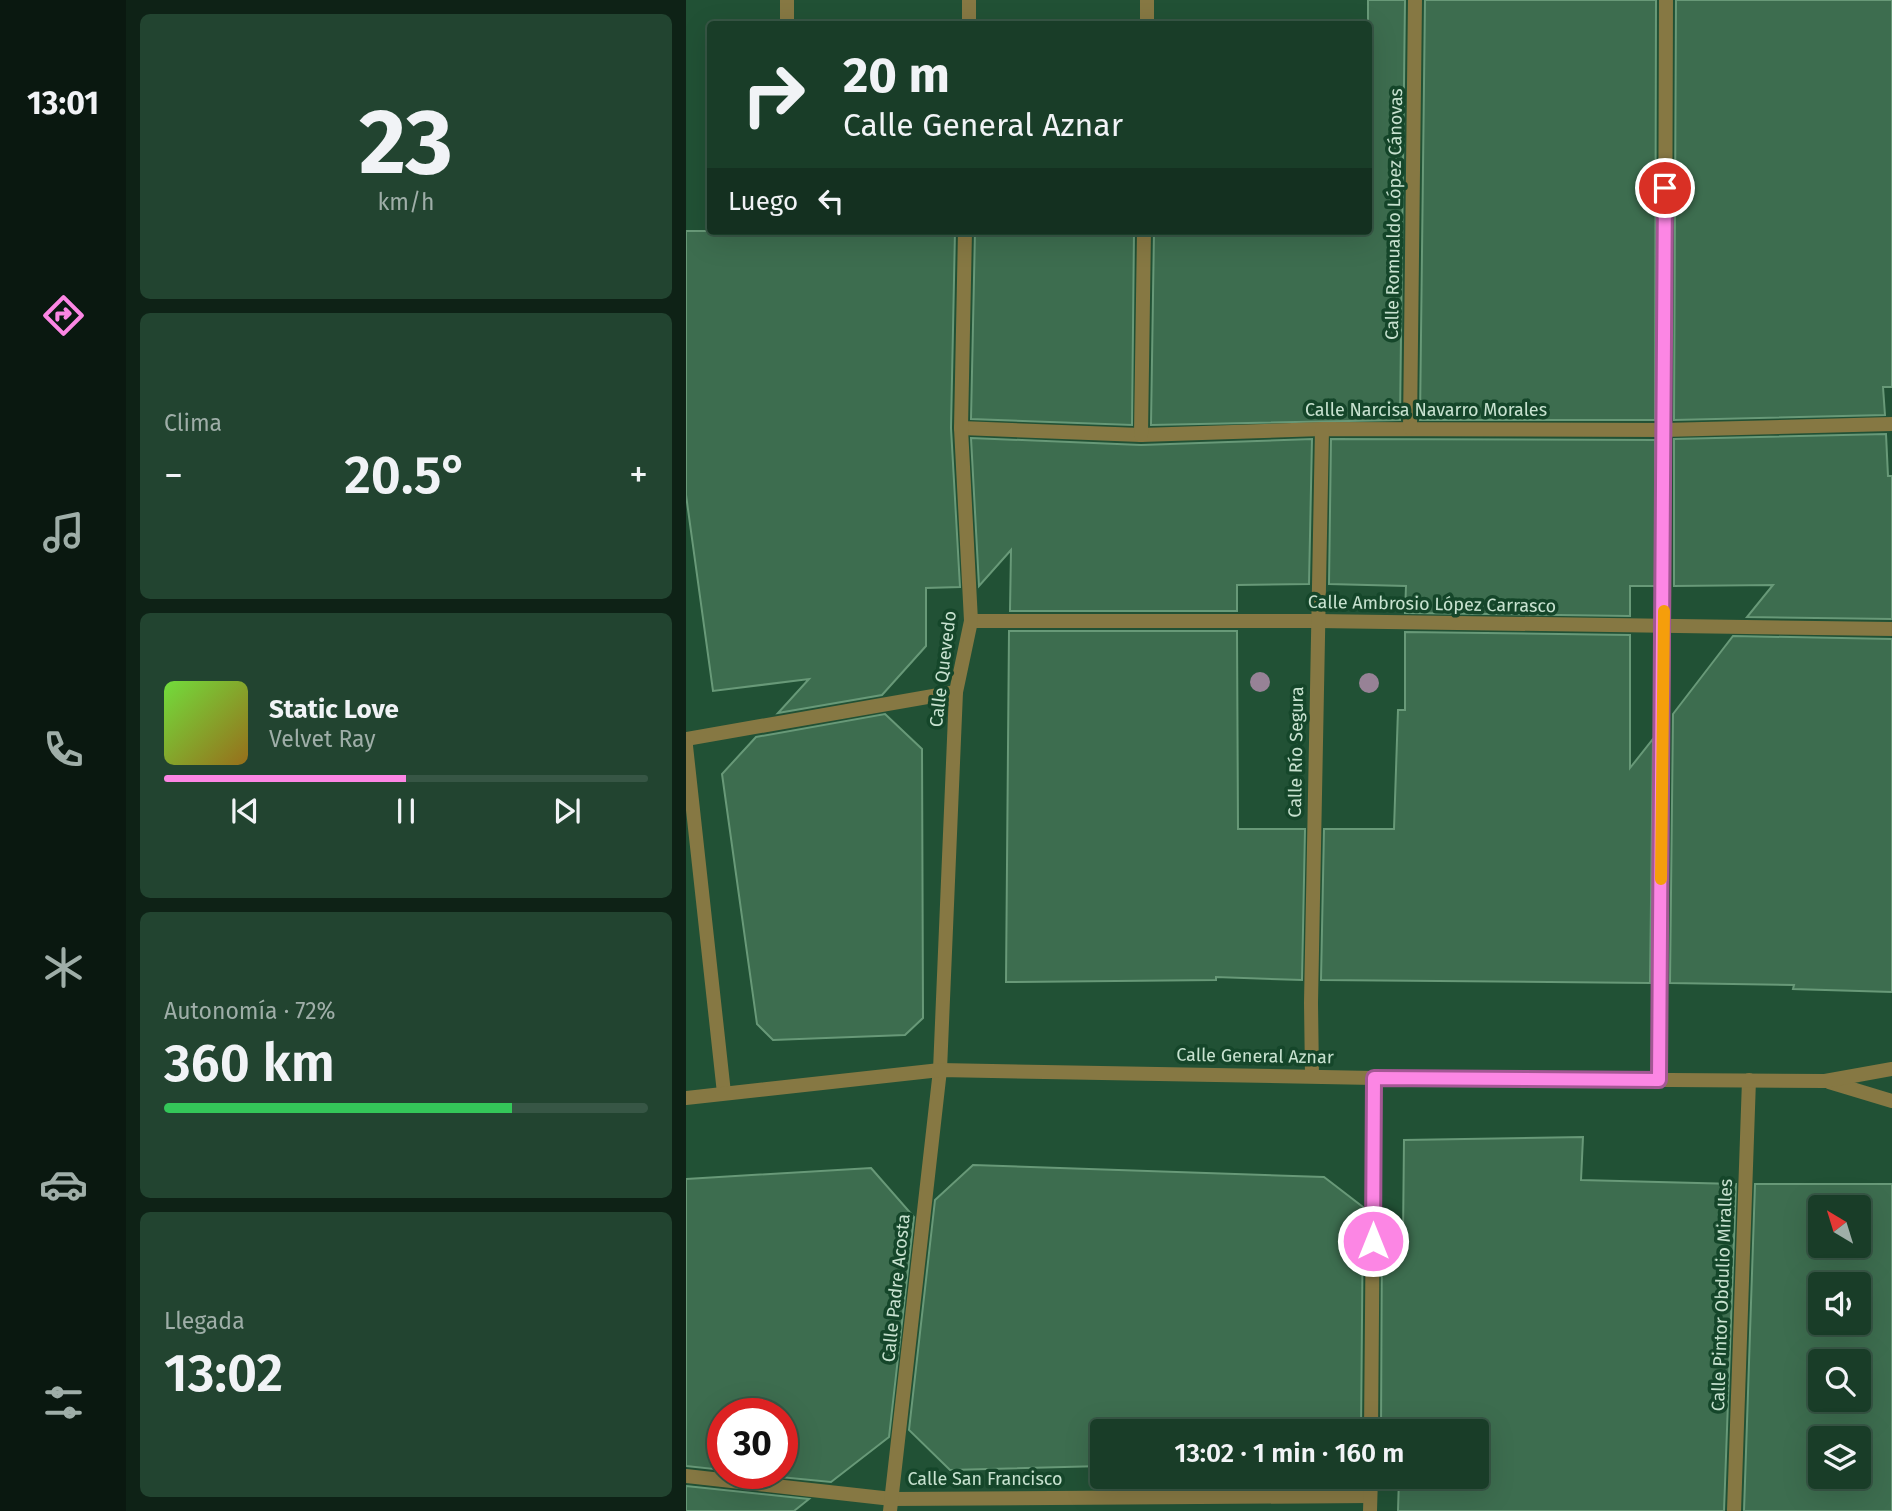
<!DOCTYPE html>
<html lang="es">
<head>
<meta charset="utf-8">
<style>
  :root { --surface:#193d28; --page:#224430; --text:#f1f3f6; --muted:#9faea8; --line:#375645; --accent:#fc86e4 }
  body { margin:0; font-family:"Fira Sans",sans-serif; background:var(--page); color:var(--text); height:100vh; display:flex; flex-direction:column; font-size:26px; white-space:nowrap }
  * { box-sizing:border-box; margin:0 }
  p { font-size:23px; color:var(--muted) }
  .icon { flex:none; width:38px; height:38px; fill:none; stroke:currentColor; stroke-width:2; stroke-linecap:round; stroke-linejoin:round }
  .map { position:relative; flex:1; overflow:hidden }
  .panel { display:flex; flex-direction:column; gap:14px; padding:14px; background:#0e2216; width:560px }
  .panel>* { flex:none }
  .guide { position:absolute; left:21px; top:21px; width:665px; height:214px; border-radius:7px; box-shadow:0 7px 28px #0002,0 0 0 2px var(--line); background:#193d28; color:var(--text); overflow:hidden }
  .needle { width:46px; rotate:322deg }
  .tools { position:absolute; left:1122px; top:1195px; display:grid; gap:14px }
  .tools a { display:grid; place-items:center; width:63px; height:63px; border-radius:7px; background:var(--surface); box-shadow:0 7px 28px #0002,0 0 0 2px var(--line); font-size:35px }
  .speed { position:absolute; left:21px; top:1398px; display:flex; gap:14px; font-size:35px; font-weight:700; text-align:center }
  .speed>* { display:grid; place-content:center; width:91px; height:91px; border-radius:50%; background:var(--surface); box-shadow:0 7px 28px #0002,0 0 0 2px var(--line); line-height:1 }
  .speed .limit { border:10px solid #d22; background:#fff; color:#111 }
  .pin { position:absolute; display:grid; place-items:center; width:60px; height:60px; color:#fff; margin:-30px; border:4px solid #fff; border-radius:50%; box-shadow:0 2px 7px #0007 }
  .me { position:absolute; width:77px; margin:-38px; rotate:0deg; stroke-linejoin:round; filter:drop-shadow(0 0 5px #0008) }
  .turn { display:flex; align-items:center; gap:24px; height:147px; padding:0 21px; font-size:32px }
  .turn .icon { width:91px; height:91px; stroke-width:2.5 }
  .turn b { display:block; font-size:49px; line-height:60px }
  .then { display:flex; align-items:center; height:66px; padding:0 21px; background:#0003; gap:14px; font-size:26px }
  .big { font-size:52px; font-weight:600; line-height:1.1 }
  .panel .widget { flex:1; display:flex; flex-direction:column; justify-content:center; gap:10px; min-width:0; padding:0 24px; border-radius:10px; background:var(--page) }
  .panel .dial { align-items:center; gap:0 }
  .dial b { font-size:91px; line-height:1 }
  .song { display:flex; align-items:center; gap:21px }
  .cover { width:84px; height:84px; border-radius:10px; background:linear-gradient(135deg,hsl(100 70% 55%),hsl(40 70% 35%)) }
  .played { height:7px; border-radius:4px; background:linear-gradient(90deg,var(--accent) 50%,var(--line) 50%) }
  .keys { display:flex; justify-content:space-around; direction:ltr }
  .heat { display:flex; justify-content:space-between; align-items:center; font-size:38px; direction:ltr }
  .charge { height:10px; border-radius:5px; background:linear-gradient(90deg,#34c759 72%,var(--line) 0) }
  .trip { position:absolute; left:404px; top:1419px; width:399px; height:70px; border-radius:7px; background:var(--surface); box-shadow:0 7px 28px #0002,0 0 0 2px var(--line); font-weight:600; line-height:70px; text-align:center }
  main { display:flex; flex:1; min-height:0 }
  .tabs { display:flex; flex-direction:column; width:126px; justify-content:space-around; align-items:center; background:#0a1810; color:var(--muted) }
  .tabs .icon { width:49px; height:49px }
  .tabs .current { color:var(--accent) }
  .tabs b { font-size:32px; color:var(--text) }
  .map>svg:first-child { display:block }
</style>
</head>
<body>
<main>
<nav class="tabs">
<b>13:01</b>
<svg class="icon current" aria-label="directions" viewBox="0 0 24 24"><path d="M12 3l9 9-9 9-9-9zM9 14v-3h6M13 9l2 2-2 2"/></svg>
<svg class="icon" aria-label="music" viewBox="0 0 24 24"><path d="M9 18V5l10-2v13"/><circle cx="6" cy="18" r="3"/><circle cx="16" cy="16" r="3"/></svg>
<svg class="icon" aria-label="phone" viewBox="0 0 24 24"><path d="M5 4h4l2 5-3 2q2 4 5 5l2-3 5 2v4C11 20 4 13 5 4z"/></svg>
<svg class="icon" aria-label="climate" viewBox="0 0 24 24"><path d="M12 3v18M4 7l16 10M4 17L20 7"/></svg>
<svg class="icon" aria-label="car" viewBox="0 0 24 24"><path d="M5 17H2v-5l4-1 3-4h7l3 4 3 1v5h-3M9 17h6M6 11h13"/><circle cx="7" cy="17" r="2"/><circle cx="17" cy="17" r="2"/></svg>
<svg class="icon" aria-label="filters" viewBox="0 0 24 24"><path d="M4 7h16M4 17h16"/><circle cx="9" cy="7" r="2"/><circle cx="15" cy="17" r="2"/></svg>
</nav>
<section class="panel">
<div class="widget dial"><b>23</b><p>km/h</p></div>
<div class="widget"><p>Clima</p>
<div class="heat"><a>−</a><b class="big">20.5°</b><a>+</a></div>
</div>
<div class="widget">
<div class="song"><i class="cover"></i><div><b>Static Love</b><p>Velvet Ray</p></div></div>
<div class="played"></div>
<div class="keys"><svg class="icon" aria-label="previous" viewBox="0 0 24 24"><path d="M18 5L8 12l10 7zM5 5v14"/></svg><svg class="icon" aria-label="pause" viewBox="0 0 24 24"><path d="M8 5v14M16 5v14"/></svg><svg class="icon" aria-label="next" viewBox="0 0 24 24"><path d="M6 5l10 7-10 7zM19 5v14"/></svg></div>
</div>
<div class="widget"><p>Autonomía · 72%</p><b class="big">360 km</b><div class="charge"></div></div>
<div class="widget"><p>Llegada</p><b class="big">13:02</b></div>
</section>
<div class="map">
<svg width="1206" height="1511" viewBox="0 0 1206 1511">
  <rect width="100%" height="100%" fill="#215135"/>
  <!-- building -->
  <g fill="#3d6d4f" stroke="#689978" stroke-width="2" fill-rule="evenodd">
    <polygon points="682,0 719,0 714,420 465,425 468,231 682,231"/>
    <polygon points="739,0 970,0 969,420 734,420"/>
    <polygon points="990,0 1206,0 1206,387 1197,387 1199,415 988,420"/>
    <polygon points="0,231 269,231 265,428 274,587 240,588 240,646 196,695 92,713 123,679 27,691 0,495"/>
    <polygon points="289,231 448,231 446,425 285,419"/>
    <polygon points="1200,434 1202,476 1206,476 1206,619 1061,617 1087,585 988,586 988,439"/>
    <polygon points="285,438 455,445 626,439 623,584 551,585 551,611 324,611 325,550 293,586"/>
    <polygon points="645,439 969,440 969,586 944,586 944,616 719,613 720,586 643,584"/>
    <polygon points="323,631 551,631 552,829 619,829 616,980 530,977 530,980 320,982"/>
    <polygon points="719,632 944,635 944,768 967,739 964,983 635,980 638,829 708,829 712,710 719,710"/>
    <polygon points="1047,636 1206,639 1206,992 1107,989 1108,985 984,983 987,714"/>
    <polygon points="199,714 236,749 237,1018 219,1035 87,1040 71,1024 36,774 70,737"/>
    <polygon points="897,1137 895,1180 1050,1184 1038,1511 712,1511 713,1477 791,1477 791,1432 695,1432 696,1222 717,1237 718,1140"/>
    <polygon points="287,1165 638,1177 677,1207 675,1432 416,1432 416,1466 264,1470 223,1430 249,1200"/>
    <polygon points="185,1168 228,1217 203,1437 145,1482 64,1474 96,1474 96,1414 37,1414 37,1470 0,1466 0,1179"/>
    <path d="M1069 1184H1206V1511H1058ZM1134 1208H1172V1246H1134ZM1134 1284H1172V1323H1134ZM1134 1362H1172V1400H1134ZM1134 1438H1172V1477H1134Z"/>
    <polygon points="0,1486 123,1499 108,1511 0,1511"/>
  </g>
  <g fill="none" stroke-linecap="round" stroke-linejoin="round">
    <!-- minor -->
    <g stroke="#867843" stroke-width="14">
      <polyline points="101,24 101,0"/>
      <polyline points="283,24 283,0"/>
      <polyline points="461,24 461,0"/>
      <polyline points="275,428 455,435 636,429 978,430 1206,424"/>
      <polyline points="724,428 729,0"/>
      <polyline points="455,435 458,231"/>
      <polyline points="285,621 632,621 1206,629"/>
      <polyline points="0,739 270,692"/>
      <polyline points="0,746 38,1093"/>
      <polyline points="626,1076 625,1003 636,429"/>
      <polyline points="973,1081 978,626 980,0"/>
      <polyline points="685,1432 688,1078"/>
      <polyline points="0,1476 206,1499 684,1496"/>
      <polyline points="204,1511 254,1070 270,692 285,621 275,428 279,231"/>
      <polyline points="684,1511 685,1477"/>
      <polyline points="1048,1511 1063,1080"/>
    </g>
    <!-- tertiary -->
    <g stroke="#867843" stroke-width="14">
      <polyline points="1143,1082 1206,1101"/>
      <polyline points="0,1098 254,1070 688,1078 1139,1081 1206,1069"/>
    </g>
  </g>
  <!-- trees -->
  <g fill="#978296">
    <circle cx="574" cy="682" r="10"/>
    <circle cx="683" cy="683" r="10"/>
  </g>
  <g fill="none" stroke-linecap="round" stroke-linejoin="round">
    <defs>
      <polyline id="route" points="687,1241 688,1078 973,1080 979,188"/>
    </defs>
    <!-- route casing -->
    <use href="#route" stroke="#a45794" stroke-width="18"/>
    <!-- route -->
    <use href="#route" stroke="#fc86e4" stroke-width="12"/>
    <!-- slow -->
    <polyline stroke="#f59e0b" stroke-width="12" points="975,879 978,611"/>
  </g>
  <g text-anchor="middle" stroke-width="7" stroke-linejoin="round" paint-order="stroke">
    <!-- street labels -->
    <g font-size="18" fill="#c8e2d0" stroke="#15462a">
      <text transform="translate(708 214) rotate(-89)" y="6">Calle Romualdo López Cánovas</text>
      <text x="740" y="416">Calle Narcisa Navarro Morales</text>
      <text transform="translate(746 604) rotate(1)" y="6">Calle Ambrosio López Carrasco</text>
      <text transform="translate(257 669) rotate(-83)" y="6">Calle Quevedo</text>
      <text transform="translate(610 752) rotate(-89)" y="6">Calle Río Segura</text>
      <text transform="translate(569 1056) rotate(1)" y="6">Calle General Aznar</text>
      <text transform="translate(210 1288) rotate(-84)" y="6">Calle Padre Acosta</text>
      <text transform="translate(1036 1295) rotate(-88)" y="6">Calle Pintor Obdulio Miralles</text>
      <text x="299" y="1485">Calle San Francisco</text>
    </g>
  </g>
</svg>
<div class="tools">
<a><svg class="needle" viewBox="-14 -14 28 28"><path d="M0-13l5 13h-10z" fill="#e53935"/><path d="M0 13l5-13h-10z" fill="#9faea8"/></svg></a>
<a><svg class="icon" aria-label="sound" viewBox="0 0 24 24"><path d="M4 9h4l5-4v14l-5-4H4zM17 9q2 3 0 6"/></svg></a>
<a><svg class="icon" aria-label="search" viewBox="0 0 24 24"><circle cx="10" cy="10" r="6"/><path d="M15 15l6 6"/></svg></a>
<a><svg class="icon" aria-label="layers" viewBox="0 0 24 24"><path d="M12 4l9 5-9 5-9-5zM3 14l9 5 9-5"/></svg></a>
</div>
<div class="speed"><div class="limit">30</div></div>
<div class="pin" style="left:979px;top:188px;background:#d93025"><svg class="icon" aria-label="arrive" viewBox="0 0 24 24"><path d="M6 21V4h12l-3 4 3 4H6"/></svg></div>
<svg class="me" style="left:687px;top:1241px" viewBox="-20 -20 40 40"><circle r="17" fill="#fc86e4" stroke="#fff" stroke-width="3"/><path d="M0-11L8 9 0 5-8 9z" fill="#fff"/></svg>
<div class="trip">13:02 · 1 min · 160 m</div>
<div class="guide">
<div class="turn"><svg class="icon" aria-label="right" viewBox="0 0 24 24"><path d="M7 20v-9h11M14 6l5 5-5 5"/></svg><div><b>20 m</b>Calle General Aznar</div></div>
<div class="then">Luego<svg class="icon" aria-label="left" viewBox="0 0 24 24"><path d="M17 20v-9H6M10 6l-5 5 5 5"/></svg></div>
</div>
</div>
</main>
</body>
</html>
